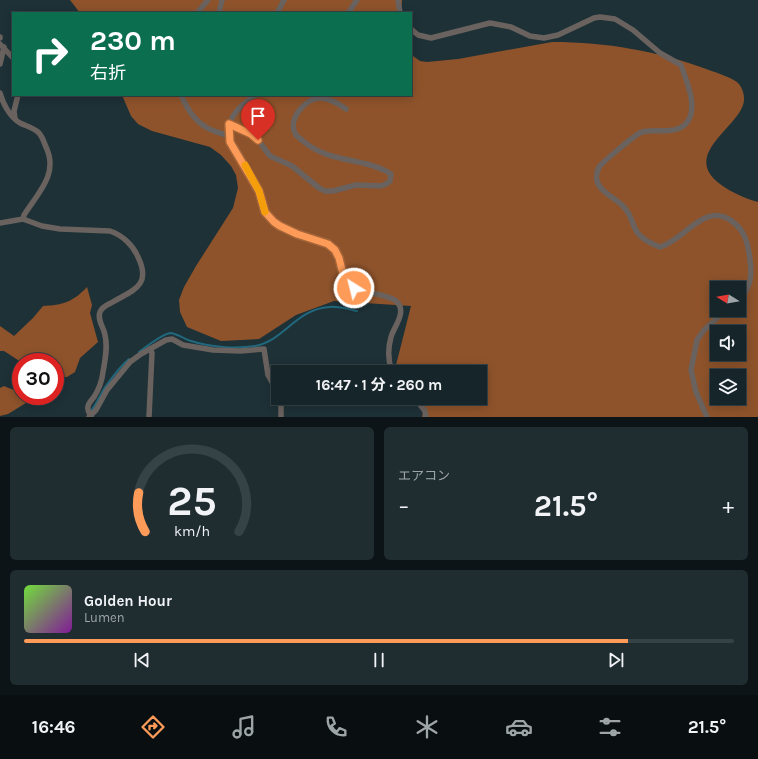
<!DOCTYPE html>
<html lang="ja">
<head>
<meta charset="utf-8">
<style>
  :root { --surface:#162529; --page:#1f2d31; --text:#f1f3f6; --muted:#9ea5a8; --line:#354246; --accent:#fe9b58 }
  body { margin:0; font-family:Karla,"Noto Sans JP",sans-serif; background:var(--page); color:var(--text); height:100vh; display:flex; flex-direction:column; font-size:15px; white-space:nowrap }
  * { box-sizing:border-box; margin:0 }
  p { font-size:13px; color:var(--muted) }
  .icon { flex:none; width:22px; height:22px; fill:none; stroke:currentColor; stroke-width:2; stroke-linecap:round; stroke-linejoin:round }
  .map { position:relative; height:417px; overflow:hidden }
  .side { display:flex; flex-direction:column; gap:10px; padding:10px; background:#0c1417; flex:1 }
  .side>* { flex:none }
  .banner { position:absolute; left:12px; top:12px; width:400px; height:84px; border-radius:0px; box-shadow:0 2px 10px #0003,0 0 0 1px var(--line); background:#0b6e4f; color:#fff; overflow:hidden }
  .needle { width:26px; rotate:281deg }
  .controls { position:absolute; left:710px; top:281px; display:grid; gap:8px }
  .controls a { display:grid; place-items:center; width:36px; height:36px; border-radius:0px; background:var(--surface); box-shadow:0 2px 10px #0003,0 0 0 1px var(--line); font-size:20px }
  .speed { position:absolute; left:12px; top:353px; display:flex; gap:8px; font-size:20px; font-weight:700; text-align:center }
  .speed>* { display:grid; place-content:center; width:52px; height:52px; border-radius:50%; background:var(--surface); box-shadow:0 2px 10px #0003,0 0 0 1px var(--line); line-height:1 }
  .speed .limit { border:6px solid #d22; background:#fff; color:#111 }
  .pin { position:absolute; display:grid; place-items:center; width:34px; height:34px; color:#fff; margin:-41px -17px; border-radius:50% 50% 50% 0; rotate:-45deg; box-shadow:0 0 4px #0007 }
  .pin .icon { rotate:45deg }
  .me { position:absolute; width:44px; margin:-22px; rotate:324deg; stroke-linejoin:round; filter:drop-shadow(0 0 3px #0008) }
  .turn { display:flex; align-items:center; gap:14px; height:84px; padding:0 12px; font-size:18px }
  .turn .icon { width:52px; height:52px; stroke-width:2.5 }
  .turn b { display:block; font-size:28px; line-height:34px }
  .big { font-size:30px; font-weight:700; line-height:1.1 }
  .side .tile { flex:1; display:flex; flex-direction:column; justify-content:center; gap:6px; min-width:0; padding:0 14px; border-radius:6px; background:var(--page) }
  .side .dial { align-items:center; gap:0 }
  .dial svg { height:104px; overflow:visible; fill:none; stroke:var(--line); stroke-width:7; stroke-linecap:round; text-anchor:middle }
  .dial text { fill:var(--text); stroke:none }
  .song { display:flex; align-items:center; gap:12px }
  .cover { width:48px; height:48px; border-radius:6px; background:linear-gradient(135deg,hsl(100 70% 55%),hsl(290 70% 35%)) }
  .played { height:4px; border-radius:2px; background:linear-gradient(90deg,var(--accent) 85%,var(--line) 85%) }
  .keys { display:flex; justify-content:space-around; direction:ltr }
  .heat { display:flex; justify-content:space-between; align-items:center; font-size:22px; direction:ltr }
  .side .tiles { flex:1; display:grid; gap:10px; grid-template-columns:1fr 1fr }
  .tile:last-child { grid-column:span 2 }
  .trip { position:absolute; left:271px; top:365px; width:216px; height:40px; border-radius:0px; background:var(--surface); box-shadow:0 2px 10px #0003,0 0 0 1px var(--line); font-weight:700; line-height:40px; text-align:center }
  .tabs { display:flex; height:64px; justify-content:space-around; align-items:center; background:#090f10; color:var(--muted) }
  .tabs .icon { width:28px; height:28px }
  .tabs .active { color:var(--accent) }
  .tabs b { font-size:18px; color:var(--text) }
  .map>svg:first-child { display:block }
</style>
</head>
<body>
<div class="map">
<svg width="758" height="417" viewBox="0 0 758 417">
  <rect width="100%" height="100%" fill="#1e3137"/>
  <!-- forest -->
  <g fill="#8e532b" fill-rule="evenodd">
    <polygon points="70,0 402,0 401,13 80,13"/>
    <path d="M552 42C607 42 657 51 709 70 717 73 734 78 739 84 742 88 744 93 744 98 746 124 678 153 720 184 731 192 744 198 758 202V417H422L426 398H480V372H403L396 365 411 306 334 301 296 315 259 339 221 341 187 327 180 312 179 300 184 287 196 266 233 208 238 188 236 175 231 166 221 155 210 147 152 131 138 124 131 116 122 95H411V52L413 56 420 61 427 62 458 59ZM717 288H739V310H717ZM717 332H739V354H717ZM717 376H739V398H717Z"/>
    <path d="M87 287 92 305 90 313 98 342 80 358 75 372 67 377H55V362H21L4 351H0V326L14 336 33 318 43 306C63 305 73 302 87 287Z"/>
    <polygon points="4,386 21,393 21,396 28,396 26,403 8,414 0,416 0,388"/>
  </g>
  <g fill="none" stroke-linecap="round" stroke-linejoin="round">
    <!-- stream -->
    <g stroke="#21687d" stroke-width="2">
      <path d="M139 352C146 347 163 333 171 333 177 334 185 339 191 341 210 347 235 349 255 346 284 341 296 309 329 307 338 306 348 309 357 311"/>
      <path d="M90 412C96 405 99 397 104 389 111 379 119 367 129 359"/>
    </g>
    <!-- minor -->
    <g stroke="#6a625e" stroke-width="5.5">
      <polyline points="398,0 400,13"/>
      <polyline points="197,13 208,0"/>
      <polyline points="219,13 222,0"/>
      <polyline points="277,13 284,0"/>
      <polyline points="348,13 357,0"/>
      <path d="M411 29 418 35 431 38 490 23 511 27 530 36 544 38 558 35 594 18 600 17 615 19 633 30 660 53 681 65C686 80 698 106 688 121 678 136 657 128 642 132 637 133 604 161 600 166 597 169 596 177 597 181 600 192 615 198 623 206 632 215 631 223 637 232 642 240 652 244 660 247 685 240 705 200 733 222 746 232 748 245 750 260 752 275 751 289 739 299"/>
      <polyline points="0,37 0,38"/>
      <polyline points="0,44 13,58"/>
      <polyline points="0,64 4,47"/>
      <path d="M0 93C3 104 10 117 20 123 26 126 34 128 39 133 42 136 44 142 46 147 59 174 38 193 24 215L23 219"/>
      <path d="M181 95C188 111 197 125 214 131 219 133 224 134 229 136"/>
      <path d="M256 95C240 105 223 120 230 141 232 149 240 157 244 164 249 172 253 180 257 188 264 201 261 211 274 222 290 236 324 237 335 249 345 261 340 280 355 288 366 294 391 294 398 303 406 313 394 327 391 337 388 348 388 361 392 372"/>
      <polyline points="15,119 14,111 18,95"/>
      <path d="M229 124 251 134 258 140 270 156 292 166 319 188 325 191H333L356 185 381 186 386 184 390 181 391 174C365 157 330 164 303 141 301 139 298 137 296 135 286 120 306 97 321 98 331 99 339 104 346 109"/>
      <path d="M0 223 23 219 42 226 60 229 110 231C122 235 133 245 138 257 152 286 133 290 111 303 107 305 102 307 100 312 97 320 104 328 105 335 108 347 105 360 103 372 102 381 99 389 94 397 91 401 88 403 88 407 87 411 89 413 91 416"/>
      <polyline points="415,398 425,411 426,417"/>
      <polyline points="89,417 96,410 107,390 130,362 141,354 166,340 172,339 183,345 213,350 240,351 264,349 268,375 278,393"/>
      <polyline points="149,417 152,353 150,349"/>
      <polyline points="281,417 281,398"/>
      <polyline points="707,417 696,392 691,370 697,340 704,330 726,310"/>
    </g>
  </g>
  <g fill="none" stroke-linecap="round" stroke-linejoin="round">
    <defs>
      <polyline id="route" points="258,140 251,134 229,124 230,142 259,191 265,212 274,222 280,226 297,234 328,244 335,250 339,258 343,274 348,282 354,288"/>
    </defs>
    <!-- route casing -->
    <use href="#route" stroke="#a56539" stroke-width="10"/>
    <!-- route -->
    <use href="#route" stroke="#fe9b58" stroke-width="7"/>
    <!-- slow -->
    <polyline stroke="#f59e0b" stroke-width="7" points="245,165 259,191 265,212"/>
  </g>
</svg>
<div class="controls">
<a><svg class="needle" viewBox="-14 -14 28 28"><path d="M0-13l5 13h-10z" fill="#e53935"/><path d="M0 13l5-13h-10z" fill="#9ea5a8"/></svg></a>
<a><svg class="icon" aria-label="sound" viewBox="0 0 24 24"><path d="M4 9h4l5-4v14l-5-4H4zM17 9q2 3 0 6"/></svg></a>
<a><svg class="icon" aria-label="layers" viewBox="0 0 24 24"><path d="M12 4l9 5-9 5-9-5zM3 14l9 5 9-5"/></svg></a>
</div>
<div class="speed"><div class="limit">30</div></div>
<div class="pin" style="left:258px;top:140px;background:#d93025"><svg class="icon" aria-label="arrive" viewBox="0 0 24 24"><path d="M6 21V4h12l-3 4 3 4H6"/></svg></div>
<svg class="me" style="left:354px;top:288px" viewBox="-20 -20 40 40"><circle r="17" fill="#fe9b58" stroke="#fff" stroke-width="3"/><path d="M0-11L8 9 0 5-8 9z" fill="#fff"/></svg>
<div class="trip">16:47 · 1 分 · 260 m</div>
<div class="banner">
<div class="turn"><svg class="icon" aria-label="right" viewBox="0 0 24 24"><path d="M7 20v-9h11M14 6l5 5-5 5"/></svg><div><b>230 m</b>右折</div></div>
</div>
</div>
<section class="side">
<div class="tiles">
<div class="tile dial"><svg viewBox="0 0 100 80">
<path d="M14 69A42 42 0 1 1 86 69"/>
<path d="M14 69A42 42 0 0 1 9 39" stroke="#fe9b58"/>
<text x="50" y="56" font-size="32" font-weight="700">25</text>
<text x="50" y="72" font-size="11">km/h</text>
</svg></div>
<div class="tile"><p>エアコン</p>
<div class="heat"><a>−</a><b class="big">21.5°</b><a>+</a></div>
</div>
<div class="tile">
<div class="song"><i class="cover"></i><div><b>Golden Hour</b><p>Lumen</p></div></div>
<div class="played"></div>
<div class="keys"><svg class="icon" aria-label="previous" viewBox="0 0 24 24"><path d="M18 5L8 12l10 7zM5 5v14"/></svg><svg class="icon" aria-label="pause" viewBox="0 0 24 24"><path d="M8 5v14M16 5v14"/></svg><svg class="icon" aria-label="next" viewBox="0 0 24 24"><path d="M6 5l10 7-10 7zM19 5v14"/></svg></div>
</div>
</div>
</section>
<nav class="tabs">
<b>16:46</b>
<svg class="icon active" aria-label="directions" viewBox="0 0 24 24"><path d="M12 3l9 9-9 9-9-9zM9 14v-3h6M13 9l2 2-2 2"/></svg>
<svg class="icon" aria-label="music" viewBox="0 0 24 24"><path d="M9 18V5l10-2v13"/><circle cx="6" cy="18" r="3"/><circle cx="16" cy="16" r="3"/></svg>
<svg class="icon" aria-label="phone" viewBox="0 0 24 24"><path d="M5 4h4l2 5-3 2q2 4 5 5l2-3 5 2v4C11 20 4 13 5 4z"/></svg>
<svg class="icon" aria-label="climate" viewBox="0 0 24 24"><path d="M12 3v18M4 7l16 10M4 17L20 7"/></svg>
<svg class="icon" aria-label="car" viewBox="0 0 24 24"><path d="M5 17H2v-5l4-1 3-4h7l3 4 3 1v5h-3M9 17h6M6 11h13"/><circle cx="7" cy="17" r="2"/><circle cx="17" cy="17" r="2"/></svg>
<svg class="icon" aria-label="filters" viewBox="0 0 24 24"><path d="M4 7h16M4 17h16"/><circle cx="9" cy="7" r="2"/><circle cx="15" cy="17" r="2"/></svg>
<b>21.5°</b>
</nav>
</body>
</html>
